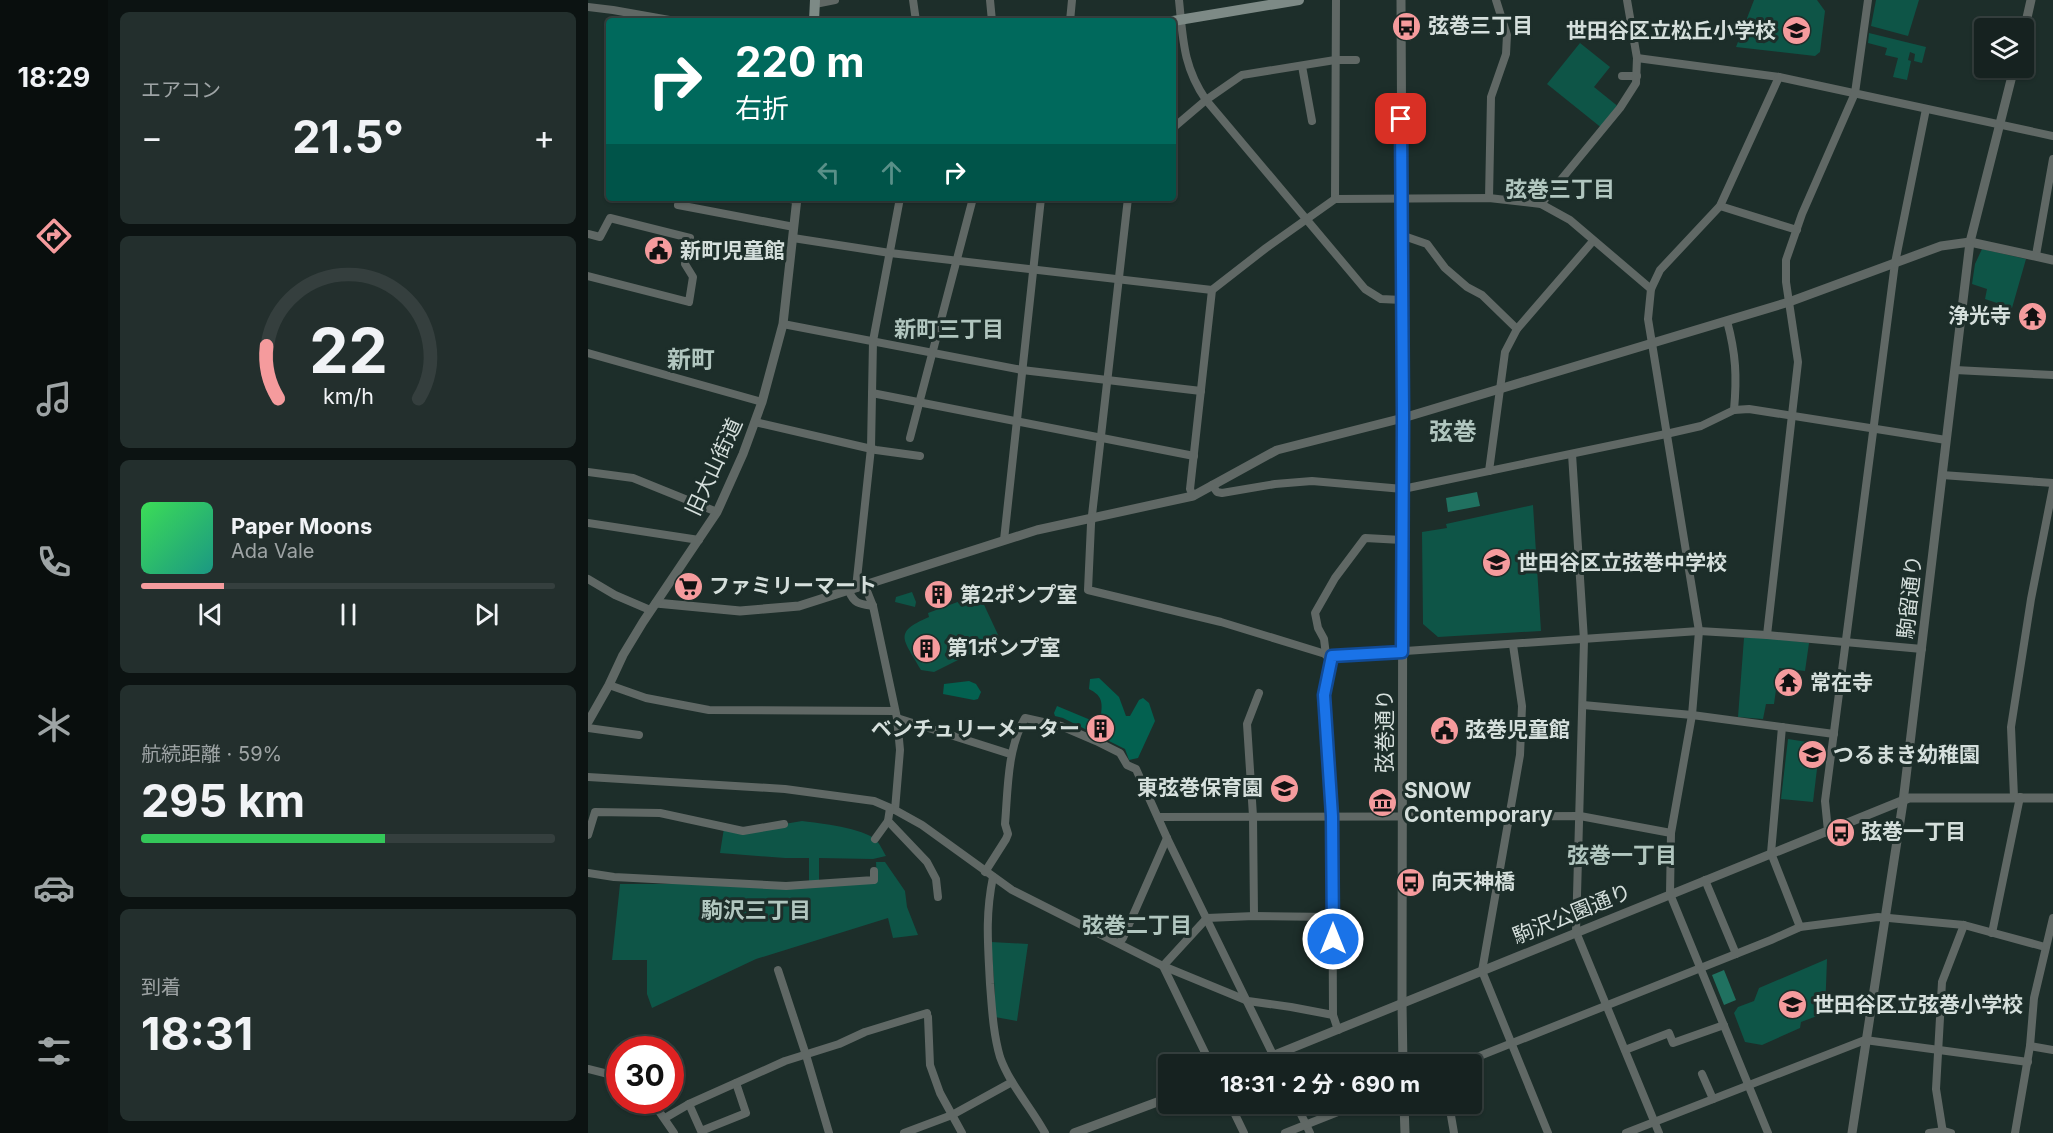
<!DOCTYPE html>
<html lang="ja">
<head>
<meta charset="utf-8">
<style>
  :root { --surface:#162220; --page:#232f2d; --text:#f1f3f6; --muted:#9ea4a5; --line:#353f3e; --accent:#f59b9d }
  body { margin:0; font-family:Inter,"Noto Sans JP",sans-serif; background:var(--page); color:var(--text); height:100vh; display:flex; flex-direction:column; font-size:22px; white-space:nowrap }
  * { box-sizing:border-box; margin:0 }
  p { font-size:20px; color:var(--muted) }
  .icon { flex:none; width:33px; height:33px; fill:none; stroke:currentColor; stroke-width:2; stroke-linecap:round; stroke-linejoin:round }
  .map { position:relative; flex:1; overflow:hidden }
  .side { display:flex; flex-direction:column; gap:12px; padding:12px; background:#0c1312; width:480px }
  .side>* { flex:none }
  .guide { position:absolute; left:18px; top:18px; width:570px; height:183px; border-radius:6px; box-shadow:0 2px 4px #0004,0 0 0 2px var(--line); background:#00695c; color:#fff; overflow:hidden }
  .fabs { position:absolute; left:1386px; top:18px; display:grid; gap:12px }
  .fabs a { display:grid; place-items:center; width:60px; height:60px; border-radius:6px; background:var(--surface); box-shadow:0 2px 4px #0004,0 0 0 2px var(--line); font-size:30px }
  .speed { position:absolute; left:18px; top:1036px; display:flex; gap:12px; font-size:30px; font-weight:700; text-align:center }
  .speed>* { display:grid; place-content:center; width:78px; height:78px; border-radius:50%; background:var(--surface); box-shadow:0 2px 4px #0004,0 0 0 2px var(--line); line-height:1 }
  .speed .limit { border:9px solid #d22; background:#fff; color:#111 }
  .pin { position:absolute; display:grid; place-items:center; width:51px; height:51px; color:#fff; margin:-26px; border-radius:12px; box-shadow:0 3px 9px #0006 }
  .me { position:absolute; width:66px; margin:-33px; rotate:0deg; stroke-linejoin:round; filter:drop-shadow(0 0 4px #0008) }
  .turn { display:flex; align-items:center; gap:21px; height:126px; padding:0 30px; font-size:27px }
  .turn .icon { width:78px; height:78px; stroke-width:2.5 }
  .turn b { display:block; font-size:42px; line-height:51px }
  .lanes { display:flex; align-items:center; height:57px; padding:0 30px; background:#0003; justify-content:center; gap:30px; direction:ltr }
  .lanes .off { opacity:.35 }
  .big { font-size:45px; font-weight:700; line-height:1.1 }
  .side .tile { flex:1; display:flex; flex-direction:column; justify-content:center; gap:9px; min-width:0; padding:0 21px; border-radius:9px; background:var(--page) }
  .side .dial { align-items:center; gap:0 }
  .dial svg { height:156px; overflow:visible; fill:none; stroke:var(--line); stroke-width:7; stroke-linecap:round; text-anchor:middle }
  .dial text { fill:var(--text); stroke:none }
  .song { display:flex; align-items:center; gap:18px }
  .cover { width:72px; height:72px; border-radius:9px; background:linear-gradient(135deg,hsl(130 70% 55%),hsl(170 70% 35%)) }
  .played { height:6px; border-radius:3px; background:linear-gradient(90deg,var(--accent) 20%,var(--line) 20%) }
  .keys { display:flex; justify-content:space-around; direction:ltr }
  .heat { display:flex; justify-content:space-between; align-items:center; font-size:33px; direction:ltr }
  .charge { height:9px; border-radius:4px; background:linear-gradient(90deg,#34c759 59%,var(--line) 0) }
  .trip { position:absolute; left:570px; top:1054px; width:324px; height:60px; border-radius:6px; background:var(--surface); box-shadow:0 2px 4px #0004,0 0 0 2px var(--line); font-weight:700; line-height:60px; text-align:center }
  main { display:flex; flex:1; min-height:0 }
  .menu { display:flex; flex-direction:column; width:108px; justify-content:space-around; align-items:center; background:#090e0d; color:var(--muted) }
  .menu .icon { width:42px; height:42px }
  .menu .selected { color:var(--accent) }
  .menu b { font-size:27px; color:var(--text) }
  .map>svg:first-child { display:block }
</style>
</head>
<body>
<main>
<nav class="menu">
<b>18:29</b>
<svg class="icon selected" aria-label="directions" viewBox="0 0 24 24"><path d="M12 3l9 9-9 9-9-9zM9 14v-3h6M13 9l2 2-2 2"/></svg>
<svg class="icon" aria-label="music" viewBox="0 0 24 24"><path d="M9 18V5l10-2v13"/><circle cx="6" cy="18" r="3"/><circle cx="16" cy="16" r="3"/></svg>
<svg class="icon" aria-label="phone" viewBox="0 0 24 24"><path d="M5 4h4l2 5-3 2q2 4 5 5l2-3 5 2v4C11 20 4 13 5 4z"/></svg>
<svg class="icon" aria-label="climate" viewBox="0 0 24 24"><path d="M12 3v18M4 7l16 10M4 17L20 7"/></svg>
<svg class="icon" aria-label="car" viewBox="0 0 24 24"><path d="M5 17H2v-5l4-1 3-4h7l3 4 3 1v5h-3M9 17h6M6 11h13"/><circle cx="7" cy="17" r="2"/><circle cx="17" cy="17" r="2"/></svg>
<svg class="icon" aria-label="filters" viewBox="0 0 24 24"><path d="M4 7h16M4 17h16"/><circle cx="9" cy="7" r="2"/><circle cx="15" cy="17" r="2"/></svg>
</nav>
<section class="side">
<div class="tile"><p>エアコン</p>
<div class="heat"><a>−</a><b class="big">21.5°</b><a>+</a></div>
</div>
<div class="tile dial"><svg viewBox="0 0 100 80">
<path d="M14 69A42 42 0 1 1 86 69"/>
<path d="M14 69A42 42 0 0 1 8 42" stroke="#f59b9d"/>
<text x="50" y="56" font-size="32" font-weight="700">22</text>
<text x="50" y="72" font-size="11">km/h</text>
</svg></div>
<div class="tile">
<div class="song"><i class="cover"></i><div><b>Paper Moons</b><p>Ada Vale</p></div></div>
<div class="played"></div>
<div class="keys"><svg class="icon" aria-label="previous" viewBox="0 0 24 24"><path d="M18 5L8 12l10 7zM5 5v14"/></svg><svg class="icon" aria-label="pause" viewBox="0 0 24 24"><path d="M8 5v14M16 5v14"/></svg><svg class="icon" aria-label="next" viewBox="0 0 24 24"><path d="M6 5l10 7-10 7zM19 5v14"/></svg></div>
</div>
<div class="tile"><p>航続距離 · 59%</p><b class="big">295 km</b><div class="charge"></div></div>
<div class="tile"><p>到着</p><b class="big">18:31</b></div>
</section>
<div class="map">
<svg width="1465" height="1133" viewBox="0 0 1465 1133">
  <rect width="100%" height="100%" fill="#1d2e2a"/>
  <!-- green -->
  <g fill="#0e5547">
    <polygon points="1166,0 1229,0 1237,11 1232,52 1227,56 1148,47"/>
    <polygon points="1288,0 1331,0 1320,36 1283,26"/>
    <polygon points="1281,33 1338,47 1334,63 1326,61 1327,54 1322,52 1320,60 1323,61 1319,80 1305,77 1310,58 1297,55 1299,48 1280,43"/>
    <polygon points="992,43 1022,67 1006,87 1032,108 1015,129 959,84"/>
    <polygon points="1394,249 1438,259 1424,308 1397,299 1399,289 1384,284 1387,264"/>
    <polygon points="945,505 953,631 850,637 835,624 834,532 859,528 858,524"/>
    <polygon points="324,592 328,602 327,607 307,602 308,597"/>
    <path d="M391 594 412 639 346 672 333 670C317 640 303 633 341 617L340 613Z"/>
    <polygon points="1156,638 1183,638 1221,643 1217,671 1191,668 1186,704 1178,704 1175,719 1150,717"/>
    <polygon points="1200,739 1232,744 1225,802 1193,799"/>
    <path d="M214 821C232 823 275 828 288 840 292 844 295 851 298 856L285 859 231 858V884H221V858H197L132 853 136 828 155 831Z"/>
    <polygon points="288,862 297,862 317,891 319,907 330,935 305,938 300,918 168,959 64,1008 59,994 59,960 24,960 32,884 106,884 200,889 289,882"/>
    <polygon points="403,942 440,944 429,1021 407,1017 407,994"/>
    <polygon points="1239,959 1237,1013 1213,1022 1212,1028 1174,1045 1157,1042 1146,1013 1150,1007 1166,1001 1171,988"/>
  </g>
  <!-- forest -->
  <g fill="#036150">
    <path d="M511 678 531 697 538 716H542L551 700 555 698 561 703 567 721 550 758 541 760 537 749 475 718 467 716 466 713 469 706 505 721 513 715C515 701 513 695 501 689L502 679Z"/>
    <polygon points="381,681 388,684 393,692 390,699 386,700 355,694 356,684"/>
  </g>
  <!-- water -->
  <g fill="#207160">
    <polygon points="889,492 892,506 860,512 858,498"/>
    <polygon points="1136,970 1148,1000 1136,1005 1124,975"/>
  </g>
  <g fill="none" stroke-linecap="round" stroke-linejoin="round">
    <!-- minor -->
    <g stroke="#606865" stroke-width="8">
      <polyline points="325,0 328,21"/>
      <polyline points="402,0 404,21"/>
      <path d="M591 0C595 39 595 67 618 100L777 289 793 299 814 300"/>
      <polyline points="227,4 247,0"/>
      <polyline points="0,7 25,10 87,21"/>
      <polyline points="482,21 484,0"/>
      <polyline points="1049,58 1191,77 1465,136"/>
      <polyline points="714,66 724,121"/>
      <polyline points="1034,76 1049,76"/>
      <polyline points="585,128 618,100 654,75 747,60 768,60"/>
      <polyline points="195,198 209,200"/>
      <polyline points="540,198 503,524 500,590 633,622 744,656 1111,631 1179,635 1334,649"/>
      <polyline points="901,198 903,97 918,54 919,35 908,0"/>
      <polyline points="747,199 748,0"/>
      <polyline points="953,204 1032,108 1048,83 1049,58 1039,0"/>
      <polyline points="90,205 206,227"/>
      <polyline points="1132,206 1209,230"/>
      <polyline points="0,234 12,237 22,218 102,238 97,264 105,277 101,302 0,276"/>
      <polyline points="813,235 839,244 857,268 879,287 894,295 929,329"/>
      <polyline points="205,238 302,253 624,290"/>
      <polyline points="1448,255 1465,159"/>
      <path d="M1139 321C1148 354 1149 377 1146 410"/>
      <polyline points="195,324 434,370 613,391"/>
      <polyline points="0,353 174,402"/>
      <polyline points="1367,370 1465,375"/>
      <polyline points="284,393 606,456"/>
      <polyline points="167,422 288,450 332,456"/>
      <polyline points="322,438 385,198"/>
      <polyline points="984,454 996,640 988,932 1071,1133"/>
      <polyline points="901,471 917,352 929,329 1005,241"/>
      <polyline points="0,472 45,478 129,512"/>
      <polyline points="1354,475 1465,483"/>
      <polyline points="624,485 629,492 634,493 687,484 724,481 815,489 1078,434 1113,426 1146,410 1161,409 1358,440"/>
      <polyline points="605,496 602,489 624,290 678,248 747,199 901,198 953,204 982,220 1063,289"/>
      <polyline points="0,523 111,540"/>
      <polyline points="416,540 453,198"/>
      <polyline points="0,579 27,595 62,610"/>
      <polyline points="277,586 285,606 309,718 312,750 307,810"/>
      <polyline points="268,588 283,448 285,341 312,198"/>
      <path d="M261 591C266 604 272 604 285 606"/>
      <polyline points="1179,635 1210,362 1198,282 1198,260 1214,214 1267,93 1280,0"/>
      <polyline points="925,645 934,706 932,755 894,971 960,1133"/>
      <polyline points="738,655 736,639 730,628 727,613 747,578 777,538 814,540"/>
      <polyline points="744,656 736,695 744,816 745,1015 750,1030"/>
      <polyline points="21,685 58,698 121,710 307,711"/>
      <polyline points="995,705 1104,715 1246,734"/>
      <polyline points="309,718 419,753"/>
      <polyline points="1194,727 1183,853 1212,927"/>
      <polyline points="0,728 51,735"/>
      <polyline points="0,777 197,789 286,801 307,810 334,825 424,890 575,966 660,1001 703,1007 745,1015"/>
      <polyline points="1426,797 1423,727 1443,599 1465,487"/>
      <polyline points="302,808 300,821 339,862 348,879 350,897"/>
      <polyline points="570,817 992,816 1083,833"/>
      <polyline points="1240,831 1237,801 1307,263 1338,109"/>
      <polyline points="0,835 7,812 72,813 155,831 196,824"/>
      <polyline points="287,839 300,821"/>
      <path d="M397 872 418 839 420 834 417 824C420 789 419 749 437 718L473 726 508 741 532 753 539 765 548 769 579 838 690 1065"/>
      <polyline points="0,873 26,877 198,886 286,880 286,871"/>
      <path d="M405 877C397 916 400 945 402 984 404 1008 405 1033 412 1057 422 1085 443 1107 457 1133"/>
      <polyline points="1117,880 1148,954"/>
      <polyline points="666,916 665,816 659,724 671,693"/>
      <polyline points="1404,933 1432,797"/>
      <polyline points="531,943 535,938 579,838"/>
      <polyline points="190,970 218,1055 241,1133"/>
      <polyline points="340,1017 342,1065 352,1093 374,1133"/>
      <polyline points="1442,1046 1465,1050"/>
      <polyline points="1037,1050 1081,1033 1085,1043 1136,1025"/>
      <polyline points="623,1065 575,966 619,918 666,916 745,917"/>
      <polyline points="869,1065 1183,940 1212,927 1290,917 1376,925 1457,947"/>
      <polyline points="0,1069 32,1077"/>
      <polyline points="1114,1074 1125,1099"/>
      <polyline points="64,1101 86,1133"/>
      <polyline points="101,1104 113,1131 158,1113 148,1083"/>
      <polyline points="642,1104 656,1133"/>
      <polyline points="708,1104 722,1133"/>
      <polyline points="861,1104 866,1133"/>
      <polyline points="77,1118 101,1104 197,1061 251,1044 277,1032 339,1013"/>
      <polyline points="316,1133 364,1115 424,1082"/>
      <polyline points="697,1133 770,1104"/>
      <polyline points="1038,1133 1277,1040 1440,1062"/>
      <polyline points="1180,1133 1082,894 1083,833 1104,715 1111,631 1060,319 1063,289 1072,270 1132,206 1191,77"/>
      <polyline points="1341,1133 1356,1131 1363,1133"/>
      <polyline points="1355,1133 1348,1089 1354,982 1376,925"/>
      <polyline points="1427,1133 1442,1046 1446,998 1465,918"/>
    </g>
    <!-- tertiary -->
    <g stroke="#606865" stroke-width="9">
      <polyline points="813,0 815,418 814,1003 815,1065"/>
      <polyline points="1436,31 1443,0"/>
      <polyline points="68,603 152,611 211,606 449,530 605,496 689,450 815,418 1201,302 1353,246 1382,242 1465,260"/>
      <polyline points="0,722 21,685 35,655 55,622 129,512 155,454 174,402 195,324 209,198"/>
      <polyline points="662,1065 1321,798 1465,798"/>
      <polyline points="816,1104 817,1133"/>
      <polyline points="486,1133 580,1098"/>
      <polyline points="1264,1133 1315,802 1382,242 1426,68"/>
    </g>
    <!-- secondary -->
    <g stroke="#7d8a86" stroke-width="10">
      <polyline points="226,21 227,0"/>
      <polyline points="585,21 711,0"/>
    </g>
  </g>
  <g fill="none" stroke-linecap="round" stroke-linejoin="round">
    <defs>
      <polyline id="route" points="745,939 744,816 736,695 744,656 814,652 815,418 813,119"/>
    </defs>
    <!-- route casing -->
    <use href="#route" stroke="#114b97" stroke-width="15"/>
    <!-- route -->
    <use href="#route" stroke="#1a73e8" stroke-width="10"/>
  </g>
  <!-- icons -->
  <defs>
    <symbol id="bus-disc" viewBox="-11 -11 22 22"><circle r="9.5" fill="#f59b9d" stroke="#1d2e2a"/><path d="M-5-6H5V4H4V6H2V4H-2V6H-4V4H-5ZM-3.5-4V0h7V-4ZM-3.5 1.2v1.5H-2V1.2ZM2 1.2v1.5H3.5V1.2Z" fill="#111"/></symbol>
    <symbol id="school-disc" viewBox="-11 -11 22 22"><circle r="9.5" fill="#f59b9d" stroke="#1d2e2a"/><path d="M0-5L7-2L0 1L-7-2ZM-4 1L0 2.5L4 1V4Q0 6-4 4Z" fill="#111"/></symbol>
    <symbol id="civic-disc" viewBox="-11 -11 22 22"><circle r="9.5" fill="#f59b9d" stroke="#1d2e2a"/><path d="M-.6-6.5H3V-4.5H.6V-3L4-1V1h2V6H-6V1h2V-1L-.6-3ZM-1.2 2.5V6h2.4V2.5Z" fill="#111"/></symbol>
    <symbol id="temple-disc" viewBox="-11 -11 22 22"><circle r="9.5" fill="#f59b9d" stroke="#1d2e2a"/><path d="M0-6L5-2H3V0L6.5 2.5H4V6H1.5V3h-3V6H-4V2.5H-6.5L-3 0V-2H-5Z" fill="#111"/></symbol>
    <symbol id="supermarket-disc" viewBox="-11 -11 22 22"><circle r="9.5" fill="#f59b9d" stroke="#1d2e2a"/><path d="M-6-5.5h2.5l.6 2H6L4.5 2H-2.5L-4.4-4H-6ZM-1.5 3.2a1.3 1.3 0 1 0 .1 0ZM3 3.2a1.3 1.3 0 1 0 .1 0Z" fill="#111"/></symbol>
    <symbol id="building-disc" viewBox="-11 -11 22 22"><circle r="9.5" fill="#f59b9d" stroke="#1d2e2a"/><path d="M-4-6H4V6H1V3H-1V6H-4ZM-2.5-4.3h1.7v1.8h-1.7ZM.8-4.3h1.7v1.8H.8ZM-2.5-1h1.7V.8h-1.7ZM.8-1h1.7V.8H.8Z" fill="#111"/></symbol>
    <symbol id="museum-disc" viewBox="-11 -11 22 22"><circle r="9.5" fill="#f59b9d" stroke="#1d2e2a"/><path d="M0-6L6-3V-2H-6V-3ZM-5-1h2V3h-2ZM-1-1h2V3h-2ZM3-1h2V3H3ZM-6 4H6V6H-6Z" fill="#111"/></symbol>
  </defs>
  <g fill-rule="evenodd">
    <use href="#bus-disc" x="802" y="10" width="33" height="33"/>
    <use href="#school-disc" x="1192" y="14" width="33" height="33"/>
    <use href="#civic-disc" x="54" y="234" width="33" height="33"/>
    <use href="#temple-disc" x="1428" y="300" width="33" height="33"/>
    <use href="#school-disc" x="892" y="546" width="33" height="33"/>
    <use href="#supermarket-disc" x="84" y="570" width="33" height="33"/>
    <use href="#building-disc" x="334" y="578" width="33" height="33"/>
    <use href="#building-disc" x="322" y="632" width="33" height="33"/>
    <use href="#temple-disc" x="1184" y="666" width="33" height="33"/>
    <use href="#building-disc" x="496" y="712" width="33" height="33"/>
    <use href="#civic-disc" x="840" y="714" width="33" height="33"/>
    <use href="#school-disc" x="1208" y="738" width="33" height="33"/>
    <use href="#school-disc" x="680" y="772" width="33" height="33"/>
    <use href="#museum-disc" x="778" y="786" width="33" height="33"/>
    <use href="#bus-disc" x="1236" y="816" width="33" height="33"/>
    <use href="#bus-disc" x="806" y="866" width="33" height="33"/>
    <use href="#school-disc" x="1188" y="988" width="33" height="33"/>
  </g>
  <g text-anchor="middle" stroke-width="6" stroke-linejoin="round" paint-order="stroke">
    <!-- poi labels -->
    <g font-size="21" font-weight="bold" fill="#d5dfdc" stroke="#1d2e2a" text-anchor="start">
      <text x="840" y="33">弦巻三丁目</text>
      <text x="1188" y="38" text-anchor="end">世田谷区立松丘小学校</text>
      <text x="92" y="258">新町児童館</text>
      <text x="1423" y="323" text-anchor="end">浄光寺</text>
      <text x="929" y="570">世田谷区立弦巻中学校</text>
      <text x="121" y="593">ファミリーマート</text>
      <text x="372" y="602">第2ポンプ室</text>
      <text x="359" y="655">第1ポンプ室</text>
      <text x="1222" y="690">常在寺</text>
      <text x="492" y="736" text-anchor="end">ベンチュリーメーター</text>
      <text x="877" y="737">弦巻児童館</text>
      <text x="1245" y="762">つるまき幼稚園</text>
      <text x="675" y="795" text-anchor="end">東弦巻保育園</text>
      <text x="816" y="798">SNOW<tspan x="816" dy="24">Contemporary</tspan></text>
      <text x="1273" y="839">弦巻一丁目</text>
      <text x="843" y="889">向天神橋</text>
      <text x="1225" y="1012">世田谷区立弦巻小学校</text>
    </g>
    <!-- street labels -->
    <g font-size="21" fill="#d5dfdc" stroke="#1d2e2a">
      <text transform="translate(126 467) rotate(-65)" y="7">旧大山街道</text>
      <text transform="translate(1322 597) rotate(-84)" y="7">駒留通り</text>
      <text transform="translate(797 731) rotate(-90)" y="7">弦巻通り</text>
      <text transform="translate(984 914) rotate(-22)" y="7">駒沢公園通り</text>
    </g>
    <!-- neighbourhood labels -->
    <g font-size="22" font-weight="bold" fill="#b1c6bf" stroke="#1d2e2a">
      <text x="972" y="197">弦巻三丁目</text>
      <text x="361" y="337">新町三丁目</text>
      <text x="1034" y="863">弦巻一丁目</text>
      <text x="168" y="918">駒沢三丁目</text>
      <text x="549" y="933">弦巻二丁目</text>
    </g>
    <!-- quarter labels -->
    <g font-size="24" font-weight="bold" fill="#b1c6bf" stroke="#1d2e2a">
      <text x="103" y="368">新町</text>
      <text x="865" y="440">弦巻</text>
    </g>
  </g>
</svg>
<div class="fabs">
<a><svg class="icon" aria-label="layers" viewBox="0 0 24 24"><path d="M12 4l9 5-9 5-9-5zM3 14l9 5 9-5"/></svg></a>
</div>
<div class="speed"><div class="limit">30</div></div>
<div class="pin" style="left:813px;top:119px;background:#d93025"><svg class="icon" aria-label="arrive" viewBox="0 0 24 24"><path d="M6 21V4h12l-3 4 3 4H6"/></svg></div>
<svg class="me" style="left:745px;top:939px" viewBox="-20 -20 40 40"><circle r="17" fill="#1a73e8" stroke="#fff" stroke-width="3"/><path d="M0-11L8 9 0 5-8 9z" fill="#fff"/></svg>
<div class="trip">18:31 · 2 分 · 690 m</div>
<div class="guide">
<div class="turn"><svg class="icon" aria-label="right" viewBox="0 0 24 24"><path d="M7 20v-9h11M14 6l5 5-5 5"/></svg><div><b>220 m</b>右折</div></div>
<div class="lanes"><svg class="icon off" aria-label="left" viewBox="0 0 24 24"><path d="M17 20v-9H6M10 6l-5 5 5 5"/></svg><svg class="icon off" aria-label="ahead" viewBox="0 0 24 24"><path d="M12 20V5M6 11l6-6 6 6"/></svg><svg class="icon" aria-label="right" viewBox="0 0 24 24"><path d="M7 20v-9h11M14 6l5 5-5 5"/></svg></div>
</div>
</div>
</main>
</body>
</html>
